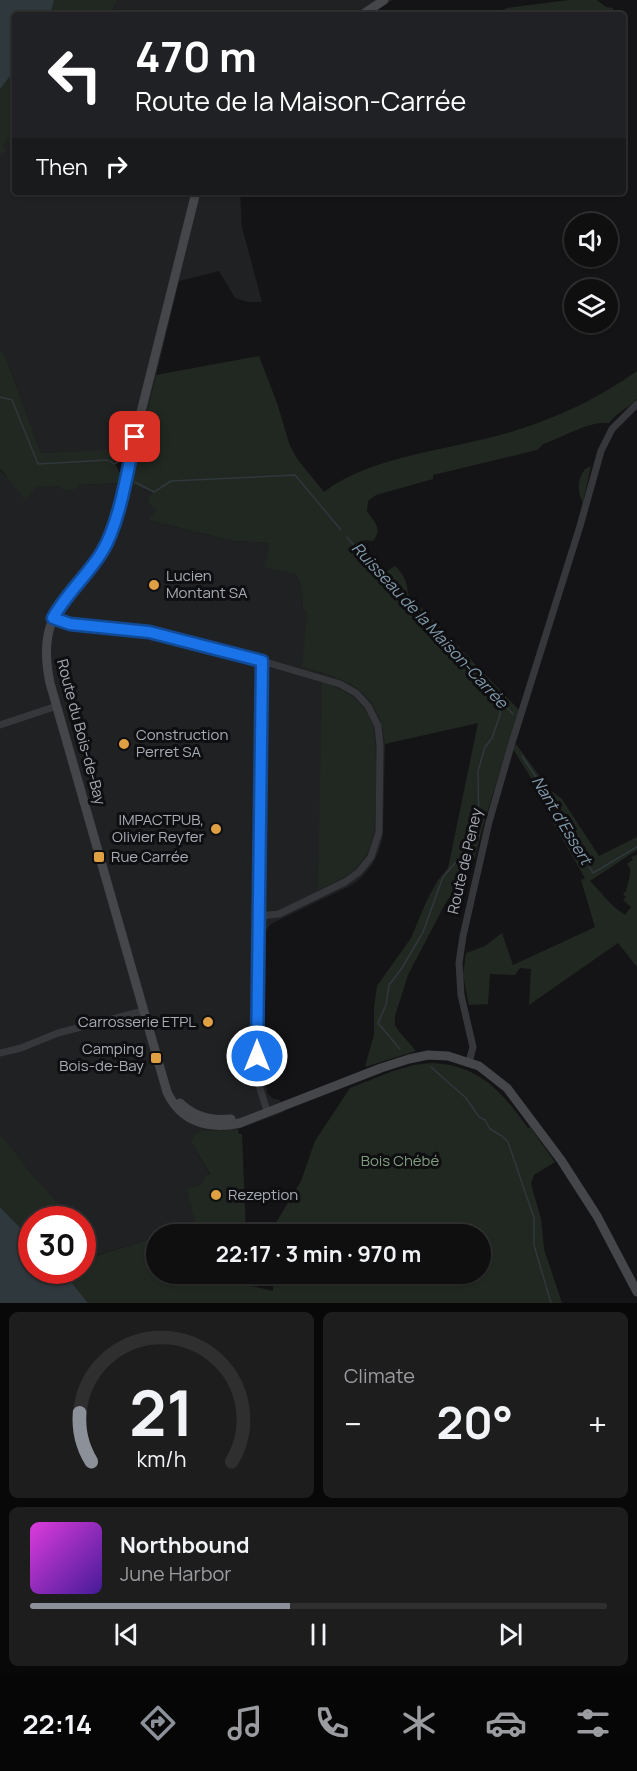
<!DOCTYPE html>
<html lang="en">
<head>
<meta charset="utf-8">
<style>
  :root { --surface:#0f0f10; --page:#1d1d1e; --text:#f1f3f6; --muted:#9b9c9f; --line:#2f2f30; --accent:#8c9099 }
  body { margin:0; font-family:Manrope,sans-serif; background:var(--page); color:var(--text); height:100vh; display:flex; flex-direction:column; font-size:22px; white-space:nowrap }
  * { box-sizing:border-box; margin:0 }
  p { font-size:20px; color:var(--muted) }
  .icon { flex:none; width:33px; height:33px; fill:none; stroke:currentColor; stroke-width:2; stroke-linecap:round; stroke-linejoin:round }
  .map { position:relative; height:1303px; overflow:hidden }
  .details { display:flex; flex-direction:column; gap:9px; padding:9px; background:#080809; flex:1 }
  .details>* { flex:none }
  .banner { position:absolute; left:12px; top:12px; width:614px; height:183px; border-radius:6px; box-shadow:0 2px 4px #0004,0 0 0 2px var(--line); background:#202124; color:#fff; overflow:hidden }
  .buttons { position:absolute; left:564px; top:213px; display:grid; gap:12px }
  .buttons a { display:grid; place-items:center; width:54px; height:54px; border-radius:50%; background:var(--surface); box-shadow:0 2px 4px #0004,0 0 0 2px var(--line); font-size:30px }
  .speed { position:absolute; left:18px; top:1206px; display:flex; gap:12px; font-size:30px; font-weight:700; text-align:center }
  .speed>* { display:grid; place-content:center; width:78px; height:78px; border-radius:50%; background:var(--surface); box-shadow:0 2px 4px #0004,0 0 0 2px var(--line); line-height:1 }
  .speed .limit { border:9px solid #d22; background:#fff; color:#111 }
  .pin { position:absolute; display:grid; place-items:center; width:51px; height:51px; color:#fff; margin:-26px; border-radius:12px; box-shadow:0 3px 9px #0006 }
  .me { position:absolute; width:66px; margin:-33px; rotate:0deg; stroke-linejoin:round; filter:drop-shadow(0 0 4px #0008) }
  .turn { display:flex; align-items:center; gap:21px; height:126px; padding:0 24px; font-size:27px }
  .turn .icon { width:78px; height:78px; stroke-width:2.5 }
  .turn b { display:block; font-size:42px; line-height:51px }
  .then { display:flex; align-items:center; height:57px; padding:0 24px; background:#0003; gap:12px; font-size:22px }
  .big { font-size:45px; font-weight:700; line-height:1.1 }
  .details .widget { flex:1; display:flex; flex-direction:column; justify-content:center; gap:9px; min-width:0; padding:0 21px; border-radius:9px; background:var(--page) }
  .details .dial { align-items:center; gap:0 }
  .dial svg { height:156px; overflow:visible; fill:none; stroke:var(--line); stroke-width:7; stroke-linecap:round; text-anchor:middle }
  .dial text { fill:var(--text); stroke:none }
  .song { display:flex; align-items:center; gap:18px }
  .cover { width:72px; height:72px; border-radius:9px; background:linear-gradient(135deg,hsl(300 70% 55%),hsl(260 70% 35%)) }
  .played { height:6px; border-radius:3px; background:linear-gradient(90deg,var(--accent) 45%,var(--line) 45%) }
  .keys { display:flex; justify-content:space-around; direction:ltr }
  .heat { display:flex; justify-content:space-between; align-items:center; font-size:33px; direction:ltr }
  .details .tiles { flex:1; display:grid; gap:9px; grid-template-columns:1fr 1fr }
  .widget:last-child { grid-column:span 2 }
  .trip { position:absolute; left:146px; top:1224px; width:345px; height:60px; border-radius:30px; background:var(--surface); box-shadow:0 2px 4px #0004,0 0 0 2px var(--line); font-weight:700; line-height:60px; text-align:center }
  .tabs { display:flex; height:96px; justify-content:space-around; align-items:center; background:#060606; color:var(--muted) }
  .tabs .icon { width:42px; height:42px }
  .tabs .active { color:var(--accent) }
  .tabs b { font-size:27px; color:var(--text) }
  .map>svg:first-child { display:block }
</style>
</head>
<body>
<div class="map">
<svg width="637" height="1303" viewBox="0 0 637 1303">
  <rect width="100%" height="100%" fill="#141416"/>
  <!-- built -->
  <g fill="#202123">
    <polygon points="118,0 393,0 369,15 109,15"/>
    <polygon points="15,132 15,192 240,192 242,227 262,302 248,302 235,298 219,271 179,281 130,484 152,492 147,502 158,511 148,520 233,541 270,543 296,574 302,590 303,610 307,612 303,667 341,679 365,693 380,715 385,744 383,835 379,851 372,865 361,878 352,885 271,924 264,933 264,1075 268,1094 272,1098 280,1100 284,1112 236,1130 201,1131 195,1133 191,1142 210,1175 202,1184 189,1188 196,1225 164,1234 156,1234 156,1237 85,1259 83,1252 82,1220 72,1219 68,1216 0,1136 0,468 2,472 27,497 37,487 118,483 126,450 41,453 5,355 0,350 0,153 2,155 3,146"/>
  </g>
  <!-- green -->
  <g fill="#212821">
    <polygon points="29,0 118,0 109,15 32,15"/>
    <polygon points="569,0 597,0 606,7 613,8 613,12 610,13 610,15 492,15 507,8"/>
    <polygon points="15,70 15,132 3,146 6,149 2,155 0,153 0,89"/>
    <polygon points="0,350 5,355 41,453 124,449 121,451 120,458 114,461 119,472 121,471 119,483 78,485 76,489 63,490 60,486 37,487 25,500 0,468"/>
    <path d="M259 356 277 403 290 446 298 460 324 492C371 455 457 449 514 431 559 417 599 398 637 371V399C628 408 616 413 609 423 591 420 561 438 543 444L537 450 433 475V479L376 495 368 501 367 511C374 522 383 528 373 541L364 540 366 544 363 548 377 570 387 571 395 566C404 575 407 581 408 594L519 710 482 829 475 857 444 906 408 975 395 1016V1025L398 1030 416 1051 368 1066H365L374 1035V1007L377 986 411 938 427 900 438 880 448 868 478 723 385 744C380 690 349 680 302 667L307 612 303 610 302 590 296 574 264 567 270 543 233 541 148 520 157 511 147 502 152 492 130 484 156 375Z"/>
    <path d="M591 466 583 503C577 492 577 479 585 469Z"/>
    <path d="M322 682C342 689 361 699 371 720 378 738 377 814 373 834 371 843 369 852 363 859 353 875 334 882 318 890Z"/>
    <path d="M516 744 549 789 562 799 599 856 637 837V850L590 881 613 906 625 915 631 907 623 900 626 897 623 894 626 891C627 885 631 877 630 868L627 864 633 860 631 857 637 855V967L618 943 529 1005 531 969 520 968 515 975 490 974 488 1004 469 1005 463 975 466 953 485 946 502 933 513 965 595 927 581 880 585 878 553 823 549 807 513 749Z"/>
    <path d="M431 1063C480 1065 502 1092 528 1128L530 1127 555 1162 534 1175 531 1184 541 1219 544 1249 562 1303H88L71 1283 61 1276V1271L82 1270 83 1252 86 1259 156 1237V1274H248V1285L273 1291V1274H480V1234H273L274 1226 301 1181 315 1141 350 1088 393 1071 414 1065Z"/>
    <path d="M238 1129 239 1134H242L246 1234H164L196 1225 187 1191 189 1188 202 1184 204 1178 210 1174 191 1142 195 1133C205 1128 225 1132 238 1129Z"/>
    <polygon points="0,1136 5,1140 31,1173 72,1219 32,1220 31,1239 0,1207"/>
  </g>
  <!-- water -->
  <g fill="#2f383d">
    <polygon points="0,0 54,0 50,15 15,15 15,70 0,89"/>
    <polygon points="0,1207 31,1239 32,1270 61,1271 61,1276 71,1282 88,1303 0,1303"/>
  </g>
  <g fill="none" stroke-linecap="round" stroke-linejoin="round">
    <!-- stream -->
    <g stroke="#2f383d" stroke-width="1.5">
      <polyline points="0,397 12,400 38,464 108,460 114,464 118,462"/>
      <polyline points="135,482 154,492 171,481 295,475 341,530"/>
      <polyline points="347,537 390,588 513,714"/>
      <polyline points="522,756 550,798 593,873 637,847"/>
      <polyline points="400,1049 378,1023 386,1005 389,985 402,968 423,932 443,877 479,836 478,771 485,747 492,738 500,715 500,700"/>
      <polyline points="431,1067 466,1098 479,1117 485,1120 490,1129 502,1136 508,1142 534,1218 534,1245 551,1303"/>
    </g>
    <!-- street -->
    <g stroke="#36373a" stroke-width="7">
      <polyline points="53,618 68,623 149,632 262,661 340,684 356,693 368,706 378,726 380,746 379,832 371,857 359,872 345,882 279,914 259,916"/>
      <polyline points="262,661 257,1034 259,1085 267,1111"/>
      <polyline points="0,725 57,706"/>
      <polyline points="0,1053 21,1048 58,1033 143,1011"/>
      <polyline points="469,1062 473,1047 461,995 459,963 463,936 489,822 511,746 580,526 601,451 612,429 637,404"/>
    </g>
    <!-- secondary -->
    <g stroke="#44464a" stroke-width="9">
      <polyline points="362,15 384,0"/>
      <path d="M196 192 111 532C86 596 32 599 50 683L167 1092C181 1122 209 1130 240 1123L381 1068 409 1059 428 1055 448 1056 479 1066 507 1088 561 1160 597 1216 637 1292"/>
      <path d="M180 1103C194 1117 212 1121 231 1119"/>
    </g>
  </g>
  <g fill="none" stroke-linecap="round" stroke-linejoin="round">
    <defs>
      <path id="route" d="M135 437C127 472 120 522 102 552 87 576 66 594 53 618L70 624 149 632 262 661 257 1056"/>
    </defs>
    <!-- route casing -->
    <use href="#route" stroke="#114b97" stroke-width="15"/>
    <!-- route -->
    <use href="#route" stroke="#1a73e8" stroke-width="10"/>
  </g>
  <!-- markers -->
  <g fill="#df9f43" stroke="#0f0f11" stroke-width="2">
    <circle cx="154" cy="585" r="6"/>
    <circle cx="124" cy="744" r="6"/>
    <circle cx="216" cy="829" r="6"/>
    <rect x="93" y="851" width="12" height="12" rx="3"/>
    <circle cx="208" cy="1022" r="6"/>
    <rect x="150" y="1052" width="12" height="12" rx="3"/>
    <circle cx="216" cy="1195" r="6"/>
  </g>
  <g text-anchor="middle" stroke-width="6" stroke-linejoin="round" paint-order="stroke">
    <!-- poi labels -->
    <g font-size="15" fill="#a7acb5" stroke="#0f0f11" text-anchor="start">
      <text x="166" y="581">Lucien<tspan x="166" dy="17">Montant SA</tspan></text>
      <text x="136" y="740">Construction<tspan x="136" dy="17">Perret SA</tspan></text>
      <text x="204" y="825" text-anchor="end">IMPACTPUB,<tspan x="204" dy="17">Olivier Reyfer</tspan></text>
      <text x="111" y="862">Rue Carrée</text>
      <text x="196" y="1027" text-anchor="end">Carrosserie ETPL</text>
      <text x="144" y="1054" text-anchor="end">Camping<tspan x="144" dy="17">Bois-de-Bay</tspan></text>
      <text x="228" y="1200">Rezeption</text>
    </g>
    <!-- street labels -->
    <g font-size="15" fill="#a7acb5" stroke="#0f0f11">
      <text transform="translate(81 732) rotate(75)" y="5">Route du Bois-de-Bay</text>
      <text transform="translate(465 861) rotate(-77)" y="5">Route de Peney</text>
    </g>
    <!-- park labels -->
    <g font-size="15" fill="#819e80" stroke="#0f0f11">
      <text x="400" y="1166">Bois Chébé</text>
    </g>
    <!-- water labels -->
    <g font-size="16" font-style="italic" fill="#829bac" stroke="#0f0f11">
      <text transform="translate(430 625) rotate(47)" y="6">Ruisseau de la Maison-Carrée</text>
      <text transform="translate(562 820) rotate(59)" y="6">Nant d'Essert</text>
    </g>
  </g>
</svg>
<div class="buttons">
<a><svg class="icon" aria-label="sound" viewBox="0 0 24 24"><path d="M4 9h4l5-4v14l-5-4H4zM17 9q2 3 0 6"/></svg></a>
<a><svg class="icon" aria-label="layers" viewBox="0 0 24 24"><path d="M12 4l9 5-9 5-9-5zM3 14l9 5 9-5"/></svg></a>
</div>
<div class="speed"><div class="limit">30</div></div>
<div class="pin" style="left:135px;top:437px;background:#d93025"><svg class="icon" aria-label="arrive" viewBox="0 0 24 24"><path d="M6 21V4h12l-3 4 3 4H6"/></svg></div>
<svg class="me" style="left:257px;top:1056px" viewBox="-20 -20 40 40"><circle r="17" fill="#1a73e8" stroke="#fff" stroke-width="3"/><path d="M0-11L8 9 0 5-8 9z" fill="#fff"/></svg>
<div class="trip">22:17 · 3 min · 970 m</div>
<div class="banner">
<div class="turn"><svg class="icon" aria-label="left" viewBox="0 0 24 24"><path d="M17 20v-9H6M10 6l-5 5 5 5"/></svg><div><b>470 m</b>Route de la Maison-Carrée</div></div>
<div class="then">Then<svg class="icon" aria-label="right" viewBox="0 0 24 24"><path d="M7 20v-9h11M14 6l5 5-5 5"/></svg></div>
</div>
</div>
<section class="details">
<div class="tiles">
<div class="widget dial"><svg viewBox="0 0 100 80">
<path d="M14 69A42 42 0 1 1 86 69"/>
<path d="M14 69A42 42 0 0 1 8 44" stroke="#8c9099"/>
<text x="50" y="56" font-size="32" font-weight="700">21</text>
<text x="50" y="72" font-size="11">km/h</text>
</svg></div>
<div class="widget"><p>Climate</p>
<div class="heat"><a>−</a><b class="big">20°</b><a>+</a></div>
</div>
<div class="widget">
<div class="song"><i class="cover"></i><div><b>Northbound</b><p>June Harbor</p></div></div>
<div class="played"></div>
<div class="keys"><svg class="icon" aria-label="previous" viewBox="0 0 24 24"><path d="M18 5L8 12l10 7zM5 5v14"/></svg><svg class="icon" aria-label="pause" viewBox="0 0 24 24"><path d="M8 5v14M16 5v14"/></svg><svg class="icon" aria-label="next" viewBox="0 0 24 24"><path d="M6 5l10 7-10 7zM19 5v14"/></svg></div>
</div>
</div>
</section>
<nav class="tabs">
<b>22:14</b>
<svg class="icon active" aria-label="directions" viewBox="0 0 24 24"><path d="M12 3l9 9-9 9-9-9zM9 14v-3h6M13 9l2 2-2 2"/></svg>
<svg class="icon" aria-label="music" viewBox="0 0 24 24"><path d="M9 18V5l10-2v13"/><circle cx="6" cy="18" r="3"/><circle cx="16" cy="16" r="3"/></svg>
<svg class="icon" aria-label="phone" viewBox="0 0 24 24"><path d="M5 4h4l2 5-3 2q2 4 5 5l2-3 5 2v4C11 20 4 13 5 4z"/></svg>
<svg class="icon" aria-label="climate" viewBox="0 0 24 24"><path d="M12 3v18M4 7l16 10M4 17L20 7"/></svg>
<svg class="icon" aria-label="car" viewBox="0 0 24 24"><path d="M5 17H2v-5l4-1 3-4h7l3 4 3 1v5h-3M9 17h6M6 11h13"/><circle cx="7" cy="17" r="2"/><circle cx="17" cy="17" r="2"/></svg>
<svg class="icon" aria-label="filters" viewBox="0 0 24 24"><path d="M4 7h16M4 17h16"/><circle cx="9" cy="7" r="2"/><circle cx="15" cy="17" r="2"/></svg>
</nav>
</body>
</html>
